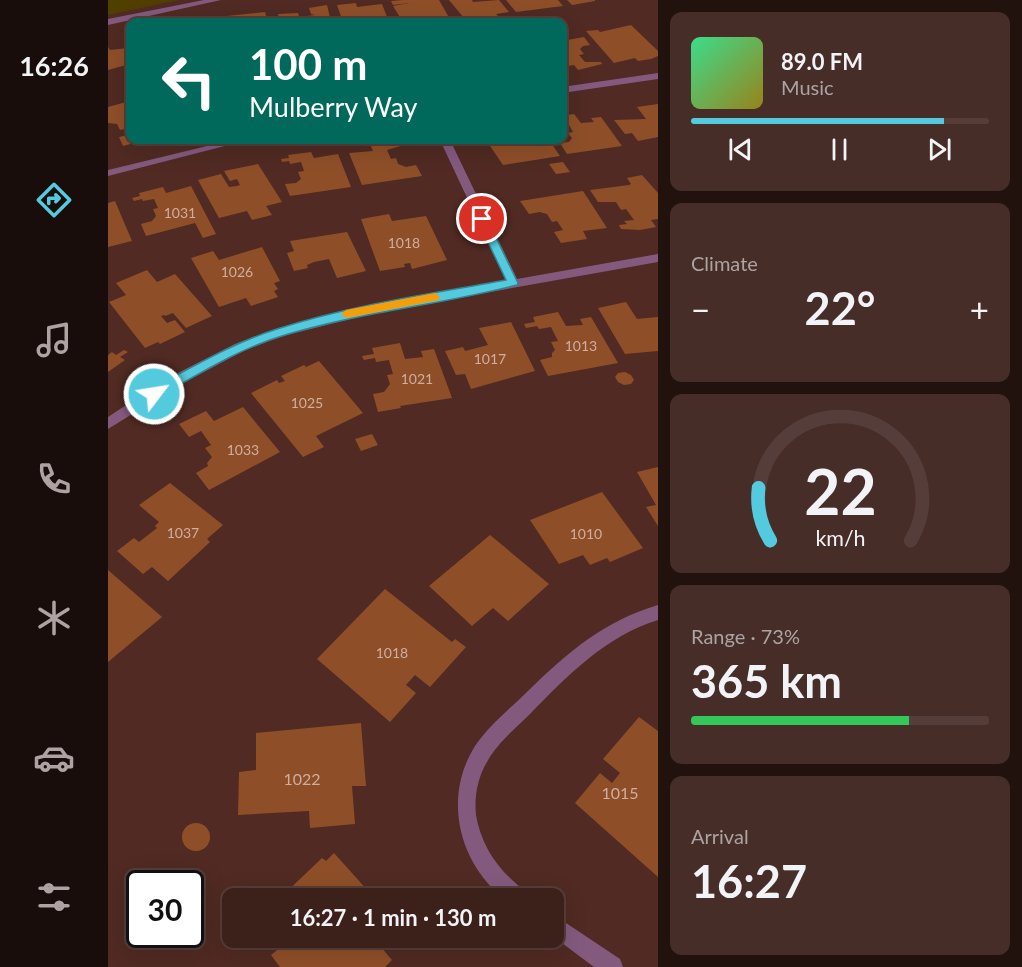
<!DOCTYPE html>
<html lang="en">
<head>
<meta charset="utf-8">
<style>
  :root { --surface:#3c201a; --page:#472d27; --text:#f1f3f6; --muted:#aca3a2; --line:#553e39; --accent:#54cade }
  body { margin:0; font-family:Lato,sans-serif; background:var(--page); color:var(--text); height:100vh; display:flex; flex-direction:column; font-size:22px; white-space:nowrap }
  * { box-sizing:border-box; margin:0 }
  p { font-size:20px; color:var(--muted) }
  .icon { flex:none; width:33px; height:33px; fill:none; stroke:currentColor; stroke-width:2; stroke-linecap:round; stroke-linejoin:round }
  .map { position:relative; flex:1; overflow:hidden }
  .details { display:flex; flex-direction:column; gap:12px; padding:12px; background:#21120e; width:364px }
  .details>* { flex:none }
  .hud { position:absolute; left:18px; top:18px; width:441px; height:126px; border-radius:12px; box-shadow:0 6px 24px #0002,0 0 0 2px var(--line); background:#00695c; color:#fff; overflow:hidden }
  .speed { position:absolute; left:18px; top:870px; display:flex; gap:12px; font-size:30px; font-weight:700; text-align:center }
  .speed>* { display:grid; place-content:center; width:78px; height:78px; border-radius:50%; background:var(--surface); box-shadow:0 6px 24px #0002,0 0 0 2px var(--line); line-height:1 }
  .speed .limit { border:3px solid #111; border-radius:9px; background:#fff; color:#111 }
  .pin { position:absolute; display:grid; place-items:center; width:51px; height:51px; color:#fff; margin:-26px; border:3px solid #fff; border-radius:50%; box-shadow:0 2px 6px #0007 }
  .me { position:absolute; width:66px; margin:-33px; rotate:59deg; stroke-linejoin:round; filter:drop-shadow(0 0 4px #0008) }
  .turn { display:flex; align-items:center; gap:21px; height:126px; padding:0 24px; font-size:27px }
  .turn .icon { width:78px; height:78px; stroke-width:2.5 }
  .turn b { display:block; font-size:42px; line-height:51px }
  .big { font-size:45px; font-weight:700; line-height:1.1 }
  .details .tile { flex:1; display:flex; flex-direction:column; justify-content:center; gap:9px; min-width:0; padding:0 21px; border-radius:12px; background:var(--page) }
  .details .dial { align-items:center; gap:0 }
  .dial svg { height:156px; overflow:visible; fill:none; stroke:var(--line); stroke-width:7; stroke-linecap:round; text-anchor:middle }
  .dial text { fill:var(--text); stroke:none }
  .song { display:flex; align-items:center; gap:18px }
  .cover { width:72px; height:72px; border-radius:9px; background:linear-gradient(135deg,hsl(150 70% 55%),hsl(50 70% 35%)) }
  .played { height:6px; border-radius:3px; background:linear-gradient(90deg,var(--accent) 85%,var(--line) 85%) }
  .keys { display:flex; justify-content:space-around; direction:ltr }
  .heat { display:flex; justify-content:space-between; align-items:center; font-size:33px; direction:ltr }
  .charge { height:9px; border-radius:4px; background:linear-gradient(90deg,#34c759 73%,var(--line) 0) }
  .trip { position:absolute; left:114px; top:888px; width:342px; height:60px; border-radius:12px; background:var(--surface); box-shadow:0 6px 24px #0002,0 0 0 2px var(--line); font-weight:700; line-height:60px; text-align:center }
  main { display:flex; flex:1; min-height:0 }
  .tabs { display:flex; flex-direction:column; width:108px; justify-content:space-around; align-items:center; background:#180d0a; color:var(--muted) }
  .tabs .icon { width:42px; height:42px }
  .tabs .selected { color:var(--accent) }
  .tabs b { font-size:27px; color:var(--text) }
  .map>svg:first-child { display:block }
</style>
</head>
<body>
<main>
<nav class="tabs">
<b>16:26</b>
<svg class="icon selected" aria-label="directions" viewBox="0 0 24 24"><path d="M12 3l9 9-9 9-9-9zM9 14v-3h6M13 9l2 2-2 2"/></svg>
<svg class="icon" aria-label="music" viewBox="0 0 24 24"><path d="M9 18V5l10-2v13"/><circle cx="6" cy="18" r="3"/><circle cx="16" cy="16" r="3"/></svg>
<svg class="icon" aria-label="phone" viewBox="0 0 24 24"><path d="M5 4h4l2 5-3 2q2 4 5 5l2-3 5 2v4C11 20 4 13 5 4z"/></svg>
<svg class="icon" aria-label="climate" viewBox="0 0 24 24"><path d="M12 3v18M4 7l16 10M4 17L20 7"/></svg>
<svg class="icon" aria-label="car" viewBox="0 0 24 24"><path d="M5 17H2v-5l4-1 3-4h7l3 4 3 1v5h-3M9 17h6M6 11h13"/><circle cx="7" cy="17" r="2"/><circle cx="17" cy="17" r="2"/></svg>
<svg class="icon" aria-label="filters" viewBox="0 0 24 24"><path d="M4 7h16M4 17h16"/><circle cx="9" cy="7" r="2"/><circle cx="15" cy="17" r="2"/></svg>
</nav>
<div class="map">
<svg width="550" height="967" viewBox="0 0 550 967">
  <rect width="100%" height="100%" fill="#502a23"/>
  <!-- green -->
  <polygon fill="#513f00" points="0,0 71,0 0,15"/>
  <!-- building -->
  <g fill="#8e4f28">
    <polygon points="295,0 331,0 343,21 324,22 322,19 295,22 285,6 301,3 285,5 283,1"/>
    <polygon points="341,0 364,0 365,2 391,0 401,12 388,14 393,19 374,22 370,17 356,18"/>
    <polygon points="398,0 450,0 455,6 408,12"/>
    <polygon points="459,0 487,0 487,1 464,5"/>
    <polygon points="248,3 249,7 274,4 281,22 235,22 229,5"/>
    <polygon points="219,5 223,22 172,22 170,14 190,13 192,19 200,19 199,16 207,15 203,14 201,8"/>
    <polygon points="157,12 158,16 142,17 158,17 160,22 110,22 109,17"/>
    <polygon points="523,25 550,51 550,56 543,59 530,61 527,58 506,63 478,31 490,30 492,32"/>
    <polygon points="476,37 482,45 475,46 472,49 476,54 471,55 477,62 493,62 494,64 470,70 466,65 454,67 454,41"/>
    <polygon points="22,40 22,64 0,70 0,47 2,50 20,48 16,42"/>
    <polygon points="22,101 22,140 38,140 15,146 11,137 20,135 17,129 12,130 9,124 0,123 0,107"/>
    <polygon points="550,104 550,137 530,141 524,133 517,134 506,120 538,119 529,107"/>
    <polygon points="466,114 473,123 486,122 483,118 493,117 514,146 459,154 452,143 461,142 464,138 460,133 465,132 460,123 454,124 454,116"/>
    <polygon points="284,140 285,143 294,142 296,145 279,150 283,159 288,158 290,164 298,167 308,165 314,176 254,185 241,153 265,151 262,144"/>
    <polygon points="378,140 441,140 452,156 395,165"/>
    <polygon points="203,152 206,158 230,154 243,187 182,196 177,184 188,183 193,179 190,172 196,171 193,162 182,164 181,161 174,162 173,159 181,158 180,155"/>
    <polygon points="455,162 462,172 448,174 441,164"/>
    <polygon points="150,164 174,202 158,206 164,215 144,220 139,211 111,218 90,180 113,174 121,187 129,186 132,185 129,179 122,181 116,171"/>
    <polygon points="534,175 550,193 550,219 543,220 548,227 532,230 513,229 511,225 519,224 516,221 526,220 518,209 513,210 508,202 490,202 482,190 521,185 523,184 519,178"/>
    <polygon points="83,186 108,234 95,238 87,223 38,236 33,224 44,221 48,216 45,209 50,208 46,199 35,201 34,199 26,201 24,198 32,196 31,193 55,187 58,193"/>
    <polygon points="475,191 499,228 475,231 479,239 453,243 446,232 455,230 449,221 444,222 439,214 432,212 421,214 412,201"/>
    <polygon points="7,201 24,241 0,247 0,203"/>
    <polygon points="281,214 284,221 318,216 339,260 304,269 302,263 296,264 297,267 272,271 253,219"/>
    <polygon points="239,232 258,271 229,278 221,259 206,262 199,265 200,268 186,271 179,253 186,251 182,241"/>
    <polygon points="154,247 172,281 166,283 170,289 166,291 170,297 143,306 138,298 111,307 83,258 105,251 111,260"/>
    <polygon points="39,270 49,282 67,274 104,316 78,328 65,313 57,316 56,315 53,316 59,323 67,320 77,332 52,344 50,342 37,348 1,302 18,295 8,283"/>
    <polygon points="518,302 529,319 550,317 550,351 517,354 490,308"/>
    <polygon points="450,312 458,326 475,325 472,319 483,317 510,363 440,376 432,360 444,357 444,353 447,350 443,342 450,341 443,327 431,329 429,326 418,328 416,324 427,322 425,317"/>
    <polygon points="403,322 427,371 363,389 357,374 348,375 337,351 355,347 357,351 380,345 371,328"/>
    <polygon points="292,343 297,359 315,357 313,351 326,349 344,398 292,406 293,408 270,412 265,394 276,392 282,384 279,375 285,374 281,360 268,362 267,358 256,360 254,356 266,354 264,348"/>
    <polygon points="16,350 20,352 12,357 17,360 0,372 0,355 4,352 8,355"/>
    <polygon points="211,361 255,413 208,436 216,447 195,457 143,393 169,380 171,383 177,381 173,376 196,365 198,367"/>
    <polygon points="517,372 523,375 526,380 523,384 516,385 510,382 507,377 510,373"/>
    <polygon points="135,407 172,452 101,490 88,473 100,466 99,463 104,457 97,448 103,445 93,431 81,437 71,424 98,411 106,421"/>
    <polygon points="264,434 270,445 253,451 247,439"/>
    <polygon points="550,467 550,526 538,507 548,505 529,472"/>
    <polygon points="62,483 115,525 99,539 102,542 60,581 44,567 35,574 9,551 26,538 31,542 49,528 47,526 51,522 31,505"/>
    <polygon points="494,492 535,548 502,562 499,558 482,565 475,555 451,564 422,520"/>
    <polygon points="382,535 441,584 400,621 385,608 364,626 321,586"/>
    <polygon points="0,570 54,617 0,662"/>
    <polygon points="277,589 344,642 347,639 358,647 322,687 307,675 298,685 308,693 282,722 209,659"/>
    <polygon points="531,717 550,731 550,877 467,803 492,773 504,783 512,773 495,759"/>
    <polygon points="253,723 258,786 244,786 247,824 202,828 201,811 130,815 131,772 148,770 148,733"/>
    <circle cx="88" cy="837" r="14"/>
    <polygon points="226,853 261,892 257,898 172,898 214,858 218,861"/>
    <polygon points="165,938 265,938 284,960 277,967 172,967 163,955 173,947"/>
  </g>
  <g fill="none" stroke-linecap="round" stroke-linejoin="round">
    <!-- minor -->
    <g fill="#835a7e" fill-rule="evenodd">
      <polygon points="96,0 113,0 0,25 0,19"/>
      <polygon points="550,73 550,79 454,93 454,87"/>
      <polygon points="124,140 140,140 0,176 0,170"/>
      <polygon points="332,140 342,140 409,279 550,254 550,262 270,312 175,336 137,350 68,387 0,429 0,417 58,379 127,344 167,329 270,304 398,281"/>
      <path d="M550 605V620C498 636 459 676 422 714 407 729 389 743 379 762 370 777 366 796 368 815 372 839 384 861 402 878 409 885 416 889 420 898H395C350 861 335 797 367 746 381 725 403 708 421 690 460 652 496 621 550 605Z"/>
      <polygon points="446,915 512,959 515,967 486,967 446,937"/>
    </g>
  </g>
  <!-- route -->
  <path fill="#54cade" stroke="#378390" stroke-width="1.5" d="M374 216 379 219 410 283 409 285C332 305 253 312 177 335 132 348 91 374 50 397H41L40 394 41 390C83 368 124 343 169 329 243 305 322 294 398 280L369 219Z"/>
  <!-- slow -->
  <polygon fill="#f59e0b" points="327,293 332,297 331,300 238,318 233,314 238,310"/>
  <g text-anchor="middle" stroke-width="6" stroke-linejoin="round" paint-order="stroke">
    <!-- number labels -->
    <g font-size="14" fill="#d0ada0">
      <text x="72" y="218">1031</text>
      <text x="296" y="248">1018</text>
      <text x="129" y="277">1026</text>
      <text x="473" y="351">1013</text>
      <text x="382" y="364">1017</text>
      <text x="309" y="384">1021</text>
      <text x="199" y="408">1025</text>
      <text x="135" y="455">1033</text>
      <text x="75" y="538">1037</text>
      <text x="478" y="539">1010</text>
      <text x="284" y="658">1018</text>
    </g>
    <!-- near-number labels -->
    <g font-size="16" fill="#d0ada0">
      <text x="194" y="785">1022</text>
      <text x="512" y="799">1015</text>
    </g>
  </g>
</svg>
<div class="speed"><div class="limit">30</div></div>
<div class="pin" style="left:374px;top:219px;background:#d93025"><svg class="icon" aria-label="arrive" viewBox="0 0 24 24"><path d="M6 21V4h12l-3 4 3 4H6"/></svg></div>
<svg class="me" style="left:46px;top:394px" viewBox="-20 -20 40 40"><circle r="17" fill="#54cade" stroke="#fff" stroke-width="3"/><path d="M0-11L8 9 0 5-8 9z" fill="#fff"/></svg>
<div class="trip">16:27 · 1 min · 130 m</div>
<div class="hud">
<div class="turn"><svg class="icon" aria-label="left" viewBox="0 0 24 24"><path d="M17 20v-9H6M10 6l-5 5 5 5"/></svg><div><b>100 m</b>Mulberry Way</div></div>
</div>
</div>
<section class="details">
<div class="tile">
<div class="song"><i class="cover"></i><div><b>89.0 FM</b><p>Music</p></div></div>
<div class="played"></div>
<div class="keys"><svg class="icon" aria-label="previous" viewBox="0 0 24 24"><path d="M18 5L8 12l10 7zM5 5v14"/></svg><svg class="icon" aria-label="pause" viewBox="0 0 24 24"><path d="M8 5v14M16 5v14"/></svg><svg class="icon" aria-label="next" viewBox="0 0 24 24"><path d="M6 5l10 7-10 7zM19 5v14"/></svg></div>
</div>
<div class="tile"><p>Climate</p>
<div class="heat"><a>−</a><b class="big">22°</b><a>+</a></div>
</div>
<div class="tile dial"><svg viewBox="0 0 100 80">
<path d="M14 69A42 42 0 1 1 86 69"/>
<path d="M14 69A42 42 0 0 1 8 42" stroke="#54cade"/>
<text x="50" y="56" font-size="32" font-weight="700">22</text>
<text x="50" y="72" font-size="11">km/h</text>
</svg></div>
<div class="tile"><p>Range · 73%</p><b class="big">365 km</b><div class="charge"></div></div>
<div class="tile"><p>Arrival</p><b class="big">16:27</b></div>
</section>
</main>
</body>
</html>
